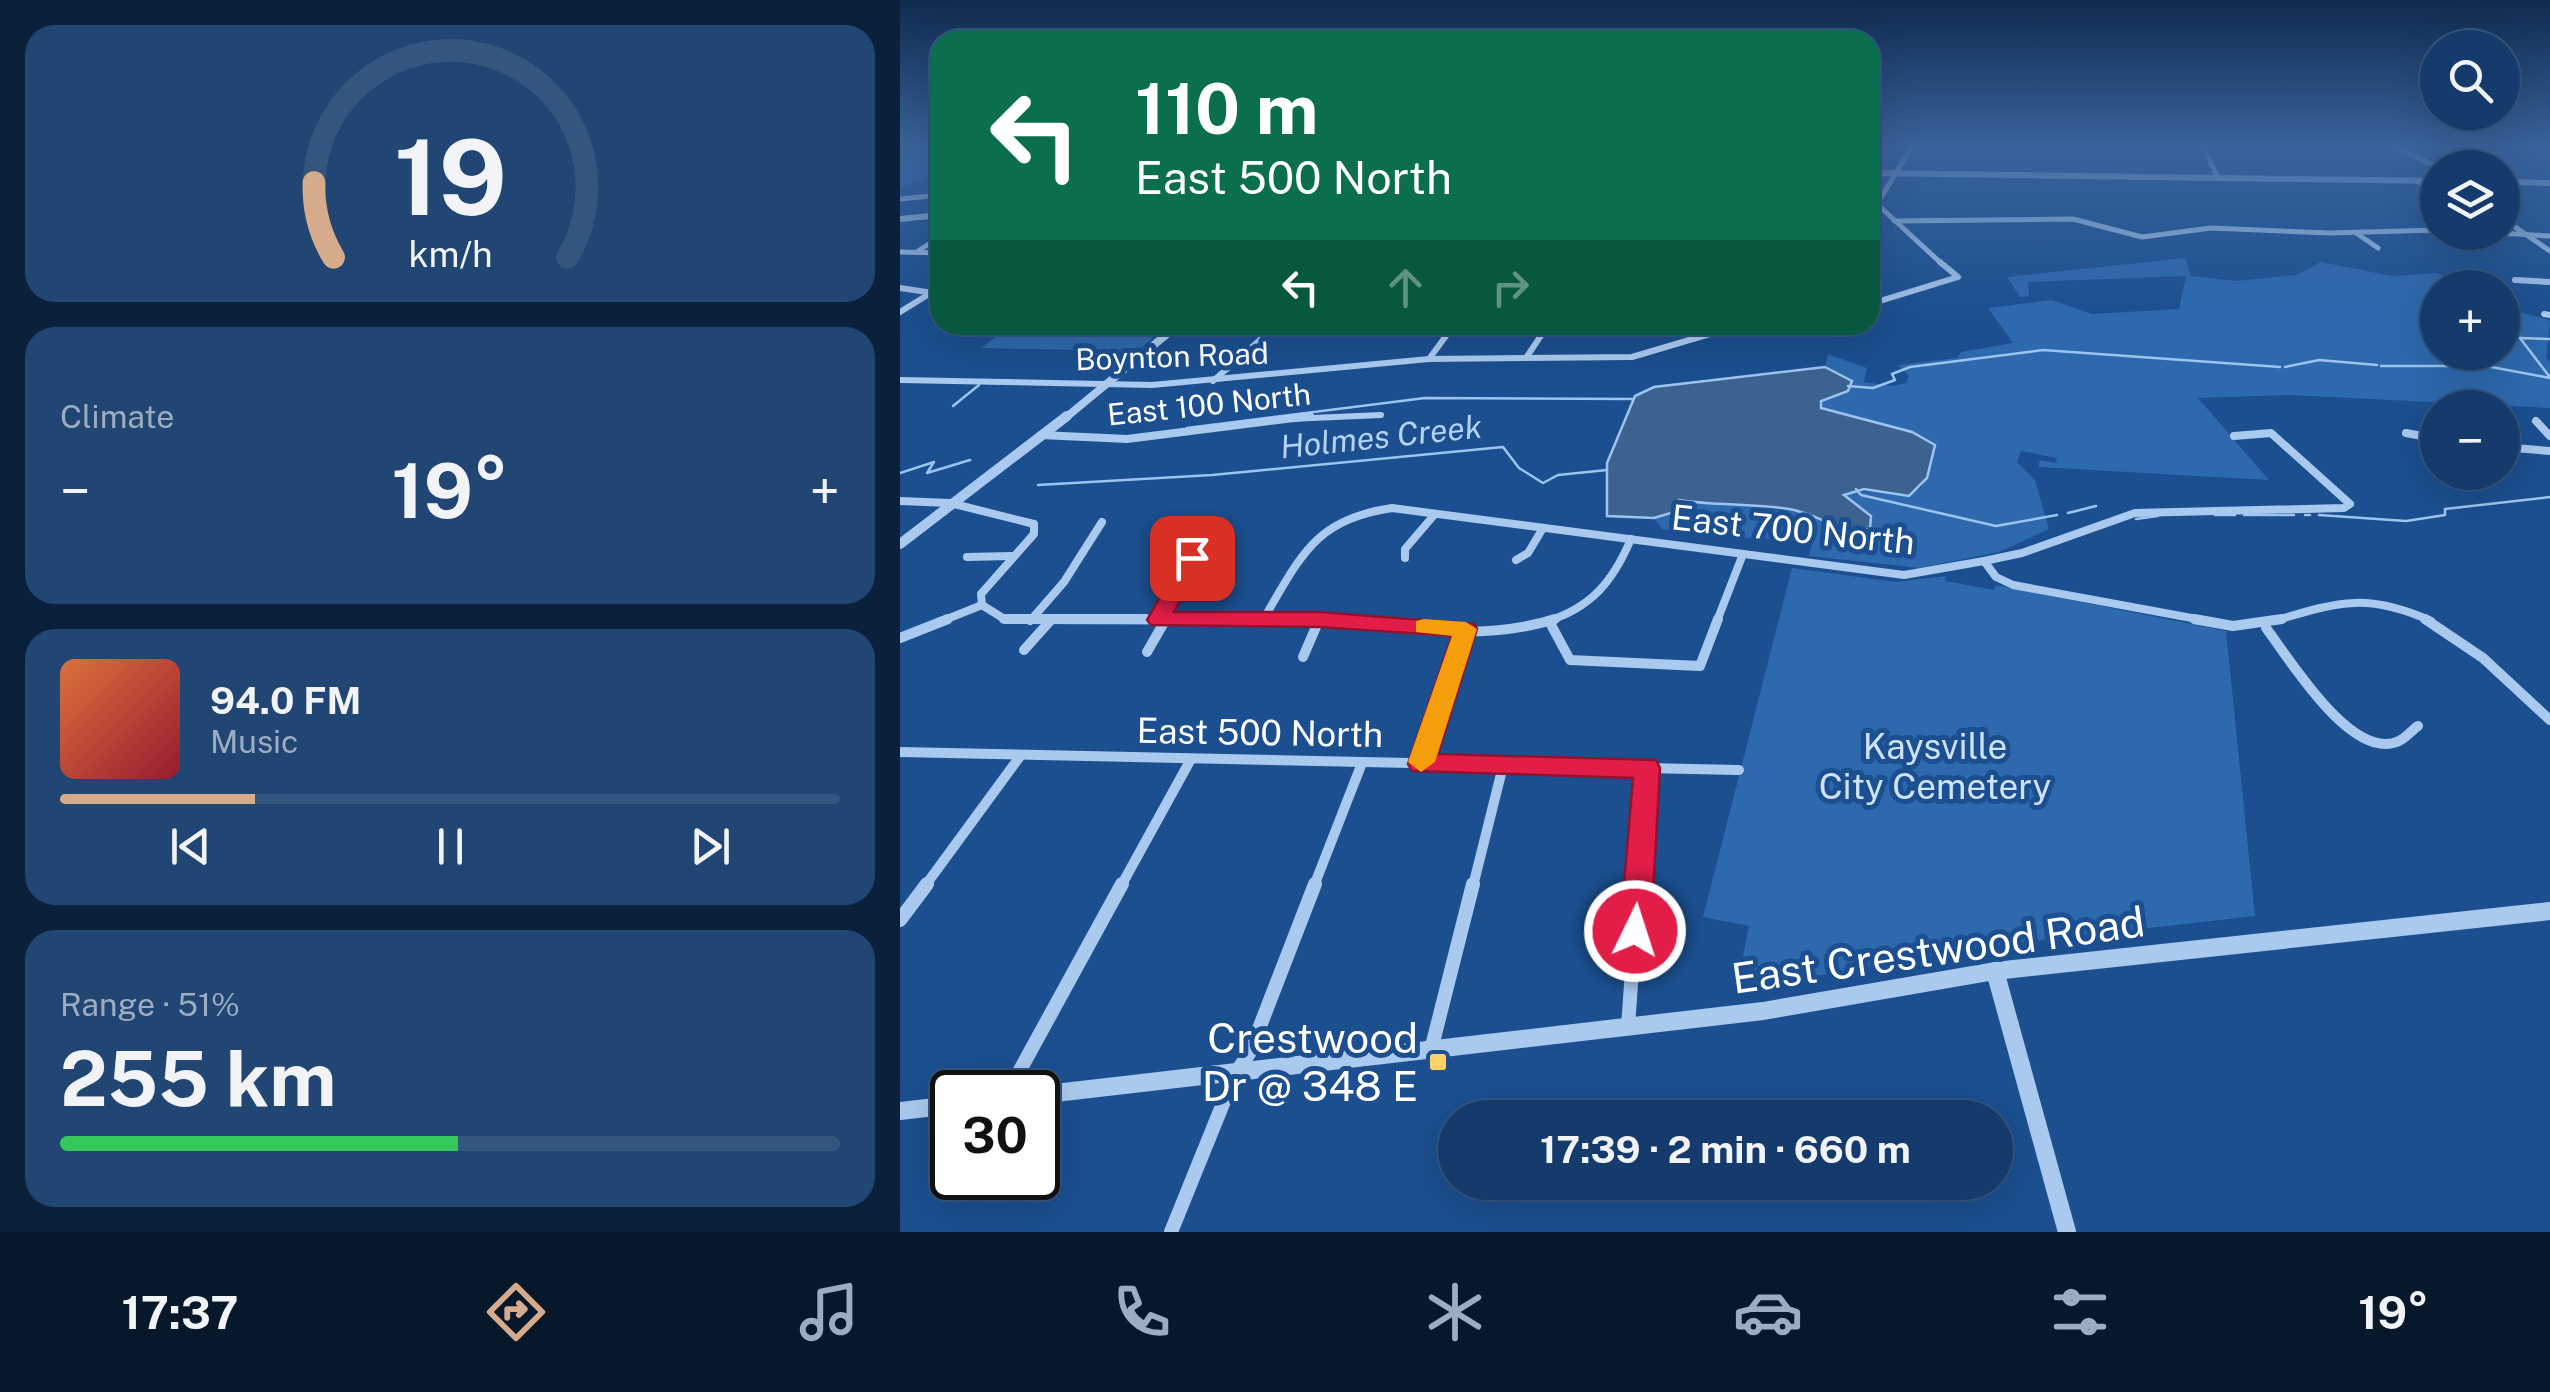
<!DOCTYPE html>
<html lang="en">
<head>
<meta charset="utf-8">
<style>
  :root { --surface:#143b6b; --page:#214673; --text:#f1f3f6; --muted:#9dadc1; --line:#33557e; --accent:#d6ab8b }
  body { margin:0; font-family:"Public Sans",sans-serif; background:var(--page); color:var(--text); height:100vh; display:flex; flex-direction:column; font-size:38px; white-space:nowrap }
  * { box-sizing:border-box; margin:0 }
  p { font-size:32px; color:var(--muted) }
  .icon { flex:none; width:55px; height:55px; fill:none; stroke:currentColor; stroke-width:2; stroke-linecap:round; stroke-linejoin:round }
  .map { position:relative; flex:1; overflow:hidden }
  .side { display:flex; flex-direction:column; gap:25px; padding:25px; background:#0b203b; width:900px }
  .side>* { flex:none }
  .hud { position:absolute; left:30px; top:30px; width:950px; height:305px; border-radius:30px; box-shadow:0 10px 40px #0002,0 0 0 2px var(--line); background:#0b6e4f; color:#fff; overflow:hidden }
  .tools { position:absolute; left:1520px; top:30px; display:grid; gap:20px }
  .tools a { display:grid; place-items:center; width:100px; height:100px; border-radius:50%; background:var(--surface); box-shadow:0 10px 40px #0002,0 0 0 2px var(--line); font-size:50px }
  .speed { position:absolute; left:30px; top:1070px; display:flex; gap:20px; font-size:50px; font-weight:700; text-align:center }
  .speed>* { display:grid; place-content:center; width:130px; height:130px; border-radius:50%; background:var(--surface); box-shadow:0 10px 40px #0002,0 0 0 2px var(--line); line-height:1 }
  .speed .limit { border:5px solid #111; border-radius:15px; background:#fff; color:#111 }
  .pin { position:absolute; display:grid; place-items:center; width:85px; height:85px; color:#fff; margin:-42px; border-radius:20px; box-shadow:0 5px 15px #0006 }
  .me { position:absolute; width:110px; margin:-55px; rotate:4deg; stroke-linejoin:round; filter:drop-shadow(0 0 8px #0008) }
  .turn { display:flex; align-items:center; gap:35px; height:210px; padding:0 40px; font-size:45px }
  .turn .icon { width:130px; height:130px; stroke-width:2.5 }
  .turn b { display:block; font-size:70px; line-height:85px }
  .lanes { display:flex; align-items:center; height:95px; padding:0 40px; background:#0003; justify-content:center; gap:50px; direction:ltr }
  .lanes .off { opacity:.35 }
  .big { font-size:75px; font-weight:700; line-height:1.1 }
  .side .card { flex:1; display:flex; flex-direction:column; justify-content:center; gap:15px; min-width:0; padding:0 35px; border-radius:30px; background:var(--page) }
  .side .dial { align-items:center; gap:0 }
  .dial svg { height:260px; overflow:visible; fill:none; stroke:var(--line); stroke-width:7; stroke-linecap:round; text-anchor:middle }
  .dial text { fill:var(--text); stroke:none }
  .song { display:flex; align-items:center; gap:30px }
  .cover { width:120px; height:120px; border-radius:15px; background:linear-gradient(135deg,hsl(20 70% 55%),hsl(350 70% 35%)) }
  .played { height:10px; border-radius:5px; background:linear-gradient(90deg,var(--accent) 25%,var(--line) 25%) }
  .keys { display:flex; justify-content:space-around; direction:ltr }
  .heat { display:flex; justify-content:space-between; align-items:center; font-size:55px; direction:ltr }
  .charge { height:15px; border-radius:8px; background:linear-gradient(90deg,#34c759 51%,var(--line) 0) }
  .trip { position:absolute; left:538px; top:1100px; width:575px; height:100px; border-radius:50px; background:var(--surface); box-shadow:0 10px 40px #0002,0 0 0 2px var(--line); font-weight:700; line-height:100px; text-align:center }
  .menu { display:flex; height:160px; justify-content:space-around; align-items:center; background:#08182b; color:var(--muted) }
  .menu .icon { width:70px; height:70px }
  .menu .selected { color:var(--accent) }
  .menu b { font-size:45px; color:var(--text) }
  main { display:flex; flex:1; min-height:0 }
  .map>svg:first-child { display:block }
</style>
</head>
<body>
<main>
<section class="side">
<div class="card dial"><svg viewBox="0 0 100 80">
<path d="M14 69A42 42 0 1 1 86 69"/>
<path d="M14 69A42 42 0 0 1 8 46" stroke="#d6ab8b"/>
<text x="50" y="56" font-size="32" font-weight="700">19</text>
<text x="50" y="72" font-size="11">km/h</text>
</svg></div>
<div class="card"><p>Climate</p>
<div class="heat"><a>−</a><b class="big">19°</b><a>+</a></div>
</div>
<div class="card">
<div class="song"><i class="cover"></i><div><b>94.0 FM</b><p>Music</p></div></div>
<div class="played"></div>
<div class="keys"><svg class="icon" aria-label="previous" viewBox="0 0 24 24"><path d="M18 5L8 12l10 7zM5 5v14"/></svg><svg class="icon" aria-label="pause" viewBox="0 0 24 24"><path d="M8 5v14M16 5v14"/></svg><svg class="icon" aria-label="next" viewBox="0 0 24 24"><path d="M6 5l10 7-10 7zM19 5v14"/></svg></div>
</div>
<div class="card"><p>Range · 51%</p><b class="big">255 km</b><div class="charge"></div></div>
</section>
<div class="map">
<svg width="1650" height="1232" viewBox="0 0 1650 1232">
  <rect width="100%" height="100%" fill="#1b4f8f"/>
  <!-- green -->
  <g fill="#2e69ad">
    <polygon points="40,153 40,175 0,187 0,155"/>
    <path d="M1285 258 1291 276 1336 281 1396 275 1421 262 1492 276 1537 273 1564 287 1538 288V352H1602L1603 308 1650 320 1646 358 1650 362V408L1389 395 1298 398 1369 480 1138 467 1140 460 1155 463 1157 458 1121 451 1117 462 1135 480 1149 529 1099 552 1019 568 909 556 913 540 823 537 762 529 754 518 773 512 778 500 910 513 945 532 943 495C969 488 993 494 1021 488L1032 463 1012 432 921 408 920 402 948 391 952 382 925 367 928 354 967 368 964 382 992 386 1006 383 1009 376 998 365 1057 358 1061 352 1113 343 1088 308 1152 300 1192 314 1279 309 1286 276 1128 282 1129 296 1120 297 1107 277Z"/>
    <polygon points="112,325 267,325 238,351 81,348"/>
    <polygon points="892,568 996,582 1046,576 1045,581 1094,590 1096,585 1326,631 1355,916 1082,947 836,990 849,926 803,917"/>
  </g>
  <!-- water -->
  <path fill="#3c6290" stroke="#9cc4f0" stroke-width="2.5" d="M925 367 952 381 948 391 921 401V408L1012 432 1035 445 1027 478 1009 496 964 489 944 495 971 516 970 529C935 533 922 515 889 509 852 503 815 506 779 500L774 512 754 518 707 516V463L735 396 754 387Z"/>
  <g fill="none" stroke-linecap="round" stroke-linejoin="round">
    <!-- stream -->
    <g stroke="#9cc4f0" stroke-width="2.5">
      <polyline points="1481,366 1586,366 1650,378"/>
      <polyline points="1385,367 1419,360 1477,365"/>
      <polyline points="1649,376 1620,338 1650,339"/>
      <polyline points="948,386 973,388 995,380 992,374 1010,367 1143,350 1380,367"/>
      <polyline points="53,406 79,385"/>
      <polyline points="287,428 525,398 733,399"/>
      <polyline points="0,473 34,462 27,473 70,460"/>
      <polyline points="138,485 312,475 603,447 619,468 643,483 658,475 707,470"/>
      <polyline points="956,489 961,495 1096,526 1157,515"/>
      <polyline points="1168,513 1196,506"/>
      <polyline points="1315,515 1335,515"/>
      <polyline points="1344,515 1394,515"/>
      <polyline points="1405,515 1410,515"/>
      <polyline points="1419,515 1506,521 1545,515 1545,509 1650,497"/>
      <polyline points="1236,519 1258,516"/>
    </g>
    <!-- minor-far4 -->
    <g stroke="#a9c9ee" stroke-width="5">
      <polyline points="1013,145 977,204 1043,265"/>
      <polyline points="1303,145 1317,176"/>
      <polyline points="1491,145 1540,168"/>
      <polyline points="0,147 40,146"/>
      <polyline points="1515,180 1538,192"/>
      <polyline points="0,199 40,195"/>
      <polyline points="1602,218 1650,251"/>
      <polyline points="994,221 1173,219 1242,237 1311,228 1430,233 1538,230"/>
      <polyline points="1581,232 1650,236"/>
      <polyline points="1456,233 1478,248"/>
      <polyline points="18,251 40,237"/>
      <polyline points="0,252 40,253"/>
    </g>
    <!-- minor-far3 -->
    <g stroke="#a9c9ee" stroke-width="6">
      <polyline points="1615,280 1650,282"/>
      <polyline points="0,288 40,294"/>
      <polyline points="970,304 1058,277 1040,262"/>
      <polyline points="0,312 29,294"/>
      <polyline points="1644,314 1650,315"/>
      <polyline points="386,325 428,327"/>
      <polyline points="626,358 648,325"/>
      <polyline points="529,359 554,325"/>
      <polyline points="0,380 252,385 529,359 732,357 840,325"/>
      <polyline points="313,381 377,325"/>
      <polyline points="389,419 481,415"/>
    </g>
    <!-- minor-far2 -->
    <g stroke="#a9c9ee" stroke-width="8">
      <polyline points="1636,421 1650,436"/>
      <polyline points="1506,433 1538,439"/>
      <polyline points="141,435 227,439 410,416"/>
      <polyline points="1602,447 1650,451"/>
      <polyline points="0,501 50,503 134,524 134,534 81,594 82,605 106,620 437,621"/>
      <polyline points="67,557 112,556"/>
      <polyline points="505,558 505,549 535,514"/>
      <polyline points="616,560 628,553 643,528"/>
      <polyline points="1084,561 1122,553 1235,513 1444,508 1450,504 1371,433 1334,436"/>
      <path d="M364 618C401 556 415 519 492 508L1004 575 1084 561 1096 577 1113 585 1308 621"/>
      <polyline points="259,619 307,532"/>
      <polyline points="42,621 82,605"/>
      <polyline points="130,621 164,582 202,522"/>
      <path d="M648 621C692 607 713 581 731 539"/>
      <polyline points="817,621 843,554"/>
      <path d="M1374 621C1438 602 1466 592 1531 621"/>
    </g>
    <!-- minor-far1 -->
    <g stroke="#a9c9ee" stroke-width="10">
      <polyline points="104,619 246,619"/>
      <path d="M389 619C476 622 571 646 655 619"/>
      <polyline points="1294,619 1333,626 1382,619"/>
      <polyline points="1525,619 1583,658 1650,720"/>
      <polyline points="649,621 670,660 800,666 818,619"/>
      <path d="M1366 628C1389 658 1452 763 1499 741 1506 738 1512 730 1518 726"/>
      <polyline points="0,638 48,619"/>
      <polyline points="124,650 150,621"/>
      <polyline points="247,652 266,619"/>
      <polyline points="403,657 419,620"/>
      <polyline points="0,752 839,770"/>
      <polyline points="521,764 566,629"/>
      <polyline points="25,886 121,755"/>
      <polyline points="221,886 291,759"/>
      <polyline points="414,886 462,763"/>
      <polyline points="573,886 603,766"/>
      <polyline points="738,886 747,767"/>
    </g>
    <!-- minor -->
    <g stroke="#a9c9ee" stroke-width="14">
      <polyline points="0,920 27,884"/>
      <polyline points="728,1027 738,884"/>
      <polyline points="531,1050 573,884"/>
      <polyline points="108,1092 222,884"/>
      <polyline points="271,1232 335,1074 350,1052 415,884"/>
    </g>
    <!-- tertiary-far3 -->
    <g stroke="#a9c9ee" stroke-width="6">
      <polyline points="970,173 1538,181"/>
      <polyline points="1602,182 1650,183"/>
      <polyline points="0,219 40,215"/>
    </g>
    <!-- tertiary-far2 -->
    <polyline stroke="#a9c9ee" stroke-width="8" points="164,419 278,325"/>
    <!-- tertiary-far1 -->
    <polyline stroke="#a9c9ee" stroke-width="10" points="0,544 167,416"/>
    <!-- tertiary -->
    <g stroke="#a9c9ee" stroke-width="18">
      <polyline points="1095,971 1167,1232"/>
      <polyline points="138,1095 863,1011 1095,971 1650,911"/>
      <polyline points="0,1111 52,1105"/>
    </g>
  </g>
  <!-- sky -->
  <linearGradient id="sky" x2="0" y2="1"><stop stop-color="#0f2b4f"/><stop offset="0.46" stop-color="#39639b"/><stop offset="1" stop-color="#39639b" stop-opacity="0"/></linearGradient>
  <rect width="1650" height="318" fill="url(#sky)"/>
  <!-- route -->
  <polygon fill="#e11d48" stroke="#92132f" stroke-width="2.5" points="292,552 303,558 274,612 419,612 574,624 577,629 538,754 756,760 760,768 751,931 746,941 735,945 724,941 720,931 733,778 512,771 508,764 552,636 419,627 251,625 247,620 282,558"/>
  <!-- slow -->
  <polygon fill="#f59e0b" points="524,619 566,622 577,629 535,762 521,772 508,762 552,636 516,632 516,621"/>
  <!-- markers -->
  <rect fill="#ffd166" stroke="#1b4f8f" stroke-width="4" x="528" y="1052" width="20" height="20" rx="5"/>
  <g text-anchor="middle" stroke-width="10" stroke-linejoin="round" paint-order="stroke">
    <!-- far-street labels -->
    <g font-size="30" fill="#fff" stroke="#1b4f8f">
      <text transform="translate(272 357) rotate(-2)" y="10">Boynton Road</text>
      <text transform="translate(309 405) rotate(-6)" y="10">East 100 North</text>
    </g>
    <!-- far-water labels -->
    <g font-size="32" font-style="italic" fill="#b5d3f5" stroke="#1b4f8f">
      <text transform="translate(481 437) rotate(-6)" y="11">Holmes Creek</text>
    </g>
    <!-- street labels -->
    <g font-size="35" fill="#fff" stroke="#1b4f8f">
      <text transform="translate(893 530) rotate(6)" y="12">East 700 North</text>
      <text transform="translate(360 733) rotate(1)" y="12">East 500 North</text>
    </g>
    <!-- park labels -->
    <g font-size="35" fill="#cfe3fa" stroke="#1b4f8f">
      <text x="1035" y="759">Kaysville<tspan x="1035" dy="40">City Cemetery</tspan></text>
    </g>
    <!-- near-street labels -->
    <g font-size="42" fill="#fff" stroke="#1b4f8f">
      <text transform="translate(1038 950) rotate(-8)" y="15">East Crestwood Road</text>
    </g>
    <!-- near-poi labels -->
    <g font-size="42" fill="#fff" stroke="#1b4f8f" text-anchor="end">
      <text x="518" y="1053">Crestwood<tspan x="518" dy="48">Dr @ 348 E</tspan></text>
    </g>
  </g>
</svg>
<div class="tools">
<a><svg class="icon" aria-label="search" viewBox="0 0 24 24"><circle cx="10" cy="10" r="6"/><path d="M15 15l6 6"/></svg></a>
<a><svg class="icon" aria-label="layers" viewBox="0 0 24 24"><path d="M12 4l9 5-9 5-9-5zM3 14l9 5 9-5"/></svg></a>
<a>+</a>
<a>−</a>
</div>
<div class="speed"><div class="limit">30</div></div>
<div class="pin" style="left:292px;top:558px;background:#d93025"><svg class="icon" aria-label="arrive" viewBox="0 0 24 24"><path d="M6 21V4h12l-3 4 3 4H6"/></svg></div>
<svg class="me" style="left:735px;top:931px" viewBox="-20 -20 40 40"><circle r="17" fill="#e11d48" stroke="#fff" stroke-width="3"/><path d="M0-11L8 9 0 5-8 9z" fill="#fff"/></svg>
<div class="trip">17:39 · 2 min · 660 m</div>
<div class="hud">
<div class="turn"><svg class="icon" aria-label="left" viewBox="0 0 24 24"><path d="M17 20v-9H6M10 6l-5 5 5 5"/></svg><div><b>110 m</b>East 500 North</div></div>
<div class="lanes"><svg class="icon" aria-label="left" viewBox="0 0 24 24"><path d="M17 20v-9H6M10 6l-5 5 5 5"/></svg><svg class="icon off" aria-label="ahead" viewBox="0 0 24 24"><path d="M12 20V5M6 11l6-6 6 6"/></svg><svg class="icon off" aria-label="right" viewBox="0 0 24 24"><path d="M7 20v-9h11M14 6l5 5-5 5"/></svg></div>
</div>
</div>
</main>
<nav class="menu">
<b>17:37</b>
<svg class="icon selected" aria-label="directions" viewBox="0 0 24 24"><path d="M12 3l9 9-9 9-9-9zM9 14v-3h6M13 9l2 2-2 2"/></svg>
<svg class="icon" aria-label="music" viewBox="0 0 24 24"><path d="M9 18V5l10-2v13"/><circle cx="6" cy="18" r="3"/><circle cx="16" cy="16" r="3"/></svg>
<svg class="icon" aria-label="phone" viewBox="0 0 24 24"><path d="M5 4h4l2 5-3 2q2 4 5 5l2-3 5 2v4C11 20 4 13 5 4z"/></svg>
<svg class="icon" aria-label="climate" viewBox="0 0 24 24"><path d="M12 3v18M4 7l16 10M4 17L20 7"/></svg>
<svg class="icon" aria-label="car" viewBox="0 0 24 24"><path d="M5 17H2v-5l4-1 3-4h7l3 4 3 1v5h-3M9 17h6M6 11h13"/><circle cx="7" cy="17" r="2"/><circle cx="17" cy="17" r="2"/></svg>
<svg class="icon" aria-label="filters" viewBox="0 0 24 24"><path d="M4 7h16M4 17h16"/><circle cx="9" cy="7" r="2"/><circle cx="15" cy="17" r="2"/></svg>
<b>19°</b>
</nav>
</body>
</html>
